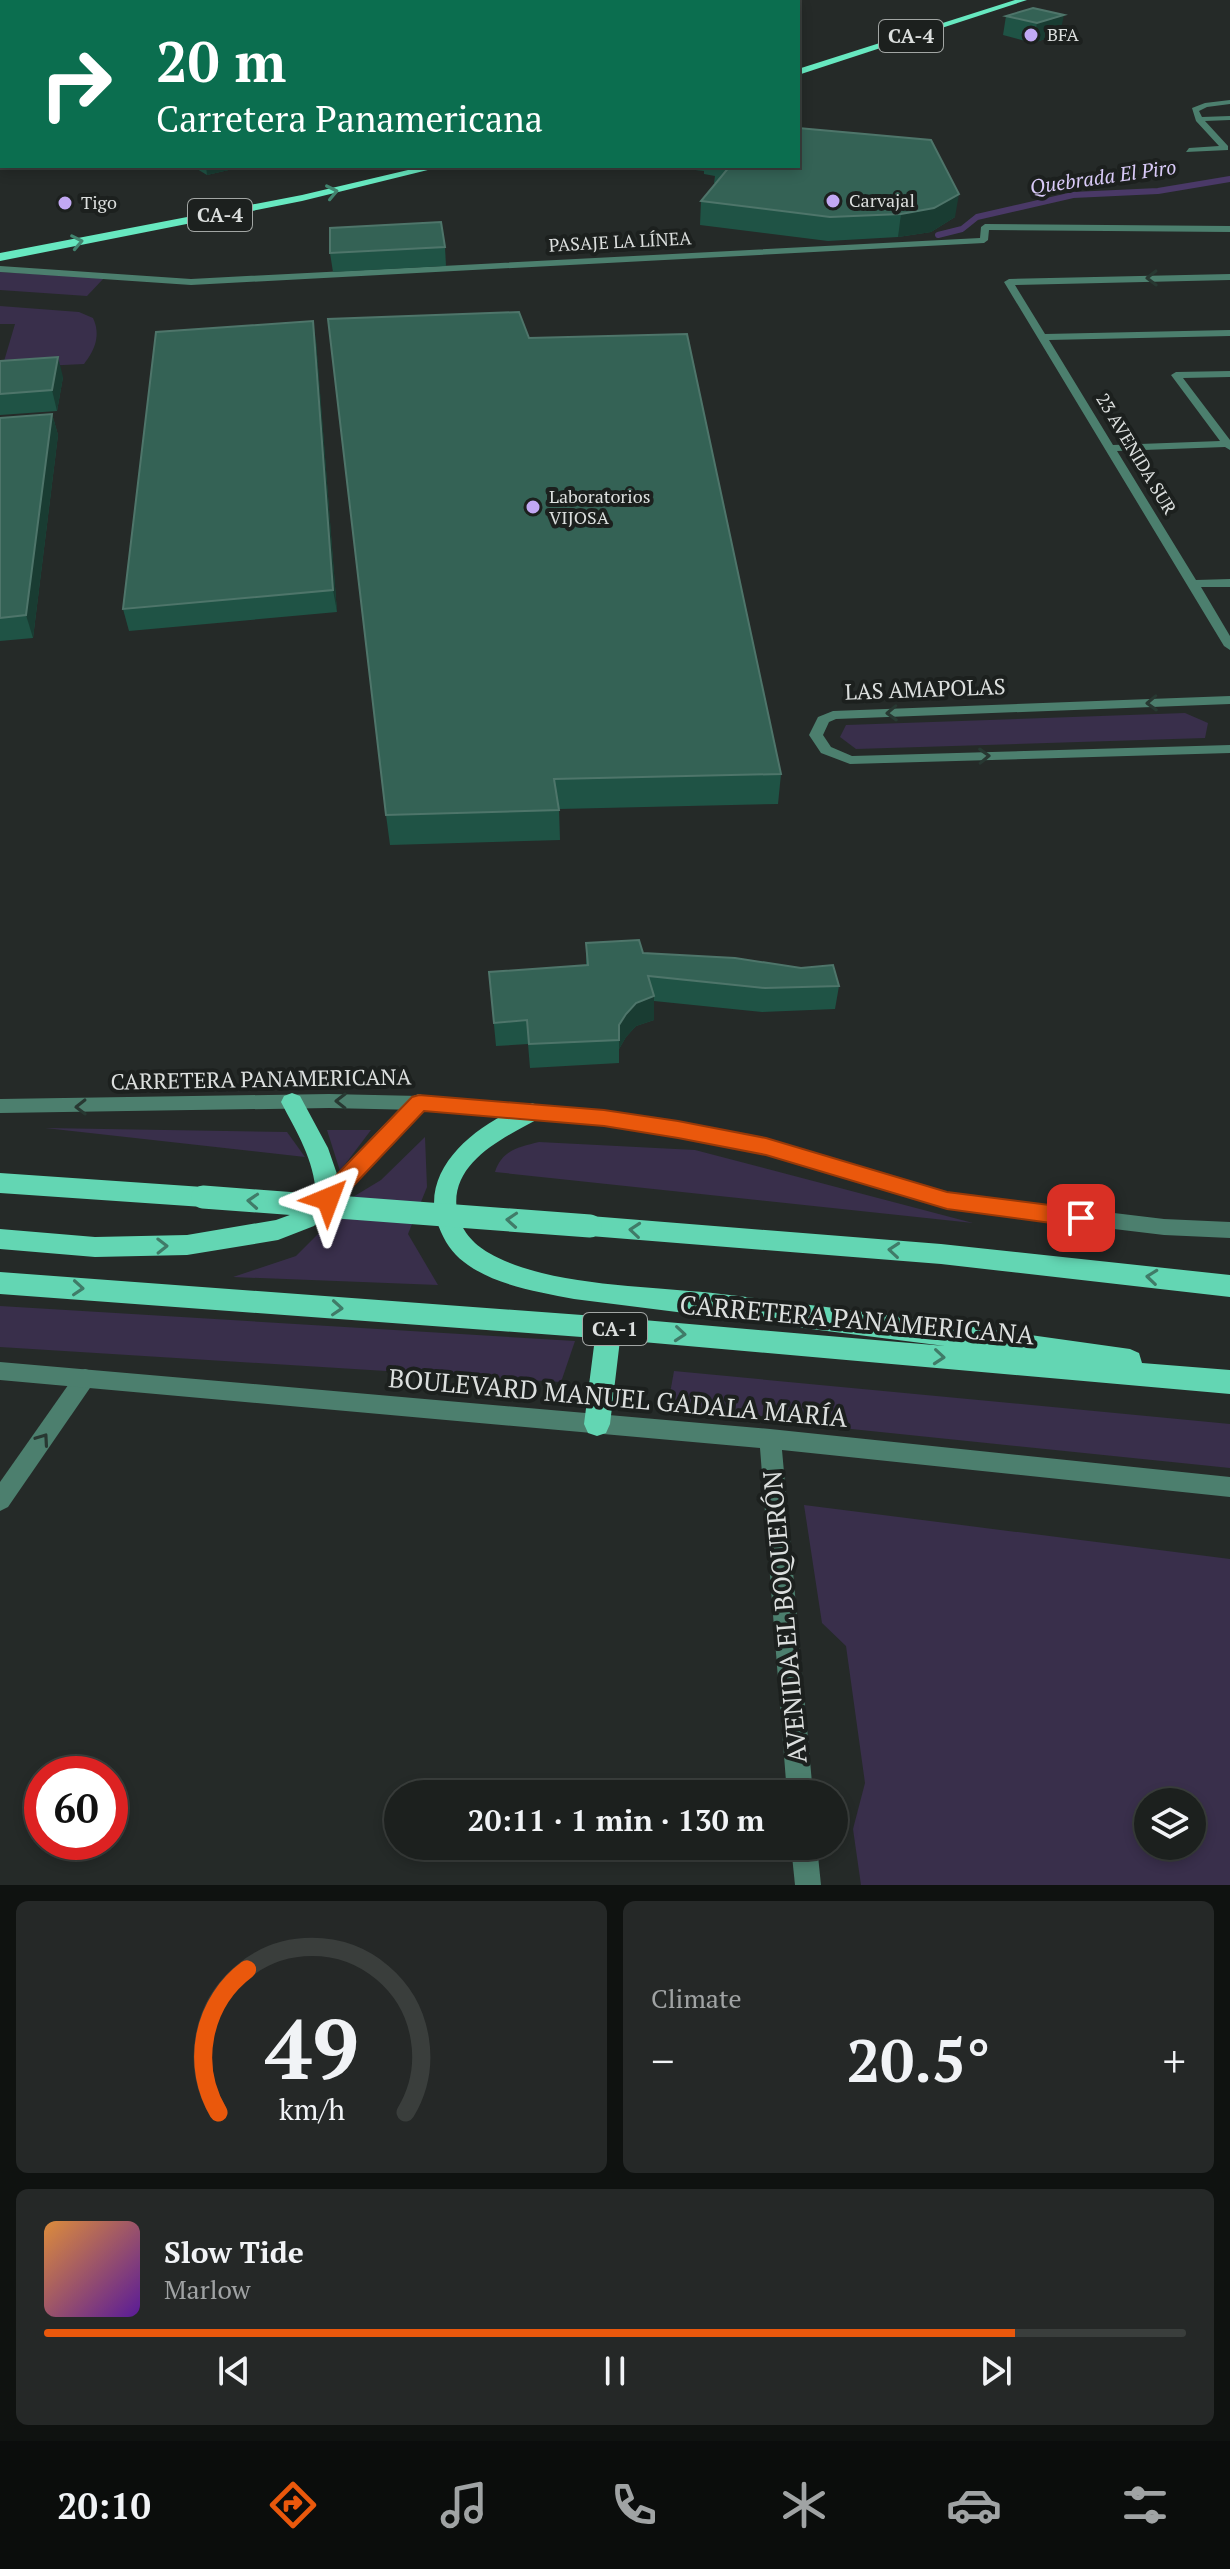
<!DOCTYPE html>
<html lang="en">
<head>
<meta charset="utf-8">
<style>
  :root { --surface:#1c201e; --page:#252827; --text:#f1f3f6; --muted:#a0a3a4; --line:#3a3e3c; --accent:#ea580c }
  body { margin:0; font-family:"PT Serif",serif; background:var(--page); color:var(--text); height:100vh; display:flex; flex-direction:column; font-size:30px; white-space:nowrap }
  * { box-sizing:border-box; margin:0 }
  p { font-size:26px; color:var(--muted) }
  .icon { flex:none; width:44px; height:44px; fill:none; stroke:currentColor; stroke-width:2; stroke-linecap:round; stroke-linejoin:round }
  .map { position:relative; height:1885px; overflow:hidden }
  .panel { display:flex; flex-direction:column; gap:16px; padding:16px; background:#0f1210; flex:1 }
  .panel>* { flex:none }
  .top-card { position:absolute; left:0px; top:0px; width:800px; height:168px; box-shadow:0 4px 12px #0003,0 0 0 2px var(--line); background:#0b6e4f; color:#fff; overflow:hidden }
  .controls { position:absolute; left:1134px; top:1788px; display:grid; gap:16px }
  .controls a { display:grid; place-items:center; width:72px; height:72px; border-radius:50%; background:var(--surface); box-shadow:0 4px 12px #0003,0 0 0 2px var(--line); font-size:40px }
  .speed { position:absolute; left:24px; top:1756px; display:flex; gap:16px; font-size:40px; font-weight:700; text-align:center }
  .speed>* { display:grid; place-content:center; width:104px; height:104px; border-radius:50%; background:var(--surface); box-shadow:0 4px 12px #0003,0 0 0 2px var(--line); line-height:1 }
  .speed .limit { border:12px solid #d22; background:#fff; color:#111 }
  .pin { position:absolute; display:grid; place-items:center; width:68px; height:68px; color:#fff; margin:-34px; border-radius:16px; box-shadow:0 4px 12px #0006 }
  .me { position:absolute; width:88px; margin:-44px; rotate:44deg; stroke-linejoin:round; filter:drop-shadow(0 0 6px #0008) }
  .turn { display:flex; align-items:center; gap:28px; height:168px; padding:0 24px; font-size:36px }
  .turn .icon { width:104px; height:104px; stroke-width:2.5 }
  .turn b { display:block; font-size:56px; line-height:68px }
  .big { font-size:60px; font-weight:700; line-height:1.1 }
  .panel .widget { flex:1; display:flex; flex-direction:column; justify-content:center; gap:12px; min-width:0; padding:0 28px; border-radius:12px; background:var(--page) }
  .panel .dial { align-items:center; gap:0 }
  .dial svg { height:208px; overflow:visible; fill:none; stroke:var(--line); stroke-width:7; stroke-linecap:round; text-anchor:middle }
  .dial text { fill:var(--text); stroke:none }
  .song { display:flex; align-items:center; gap:24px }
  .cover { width:96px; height:96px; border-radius:12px; background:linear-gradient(135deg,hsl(30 70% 55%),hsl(270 70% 35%)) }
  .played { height:8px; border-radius:4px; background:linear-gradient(90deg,var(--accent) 85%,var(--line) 85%) }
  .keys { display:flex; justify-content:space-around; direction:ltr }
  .heat { display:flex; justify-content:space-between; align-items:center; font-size:44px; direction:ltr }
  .panel .tiles { flex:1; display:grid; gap:16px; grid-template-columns:1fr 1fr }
  .widget:last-child { grid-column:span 2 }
  .trip { position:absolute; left:384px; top:1780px; width:464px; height:80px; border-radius:40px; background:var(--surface); box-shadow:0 4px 12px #0003,0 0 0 2px var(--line); font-weight:700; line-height:80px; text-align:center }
  .menu { display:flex; height:128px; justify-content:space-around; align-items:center; background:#0b0d0c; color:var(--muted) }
  .menu .icon { width:56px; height:56px }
  .menu .on { color:var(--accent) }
  .menu b { font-size:36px; color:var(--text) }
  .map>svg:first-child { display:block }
</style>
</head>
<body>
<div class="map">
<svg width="1230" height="1885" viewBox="0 0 1230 1885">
  <rect width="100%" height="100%" fill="#252a28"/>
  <!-- green -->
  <g fill="#392f4b" fill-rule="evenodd">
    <polygon points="0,272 104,278 87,296 0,290"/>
    <path d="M0 306 79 312 93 318C101 335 95 350 84 364L2 368 15 324H0Z"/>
    <polygon points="1185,713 1208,723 1205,738 856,749 840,737 846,725"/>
    <polygon points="45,1128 287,1132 305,1157"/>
    <polygon points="327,1130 371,1130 340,1171"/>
    <polygon points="425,1137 427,1187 408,1234 438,1285 233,1277 296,1256 324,1228 343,1203 381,1180"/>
    <path d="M539 1142 695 1150 973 1223 495 1172C502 1150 519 1147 539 1142Z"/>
    <polygon points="0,1306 575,1341 561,1382 0,1347"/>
    <polygon points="674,1371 1230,1424 1230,1468 667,1410"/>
    <path d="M804 1505 1230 1559V1885H861L853 1829 865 1783 846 1646 822 1623ZM1148 1802H1192V1846H1148Z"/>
  </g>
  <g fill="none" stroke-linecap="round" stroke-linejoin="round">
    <!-- stream -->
    <polyline stroke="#4a3967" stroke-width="6" points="938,235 962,229 977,217 1073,195 1158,191 1230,179"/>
    <!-- pedestrian -->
    <g fill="#4c7f6e" fill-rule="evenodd">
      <polygon points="1230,100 1230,104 1207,107 1199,111 1202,117 1230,116 1230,120 1205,121 1228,146 1228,150 1186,152 1189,148 1219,146 1196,121 1192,108 1205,103"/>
      <polygon points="985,224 1230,226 1230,232 989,230 988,240 984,243 191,285 0,272 0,266 191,279 980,238 981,227"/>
    </g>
    <!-- minor -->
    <g fill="#4c7f6e" fill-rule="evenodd">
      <rect x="0" y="47" width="2" height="4"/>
      <rect x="0" y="95" width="2" height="4"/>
      <polygon points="1230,274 1230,280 1015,285 1045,334 1230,330 1230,336 1049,340 1113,445 1220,441 1171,375 1176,372 1230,371 1230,377 1183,378 1230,440 1230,450 1225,447 1117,451 1196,580 1230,579 1230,587 1201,587 1230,636 1230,650 1224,646 1004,282 1009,279"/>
      <polygon points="1230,696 1230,704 836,719 829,722 823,735 831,747 852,756 1230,745 1230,753 850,764 821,753 809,735 818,717 833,711"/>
      <polygon points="85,1369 92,1371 95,1378 92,1385 8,1507 0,1511 0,1482 78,1371"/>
    </g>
    <!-- tertiary -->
    <g fill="#4c7f6e" fill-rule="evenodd">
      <polygon points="329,1094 419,1096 604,1111 766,1139 947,1193 1164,1219 1230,1222 1230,1238 1164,1235 947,1209 766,1153 604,1125 419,1110 329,1108 0,1113 0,1099"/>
      <polygon points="0,1362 770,1429 1230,1477 1230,1497 782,1450 813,1794 787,1794 760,1448 0,1380"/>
      <polygon points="791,1846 817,1846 821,1885 795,1885"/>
    </g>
    <!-- primary -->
    <g fill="#63d6b3" fill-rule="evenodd">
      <path d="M292 1093 300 1096 328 1148 337 1174 411 1097 419 1094 427 1097 430 1103 314 1226 278 1240 187 1255 95 1257 0 1249V1229L95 1237 187 1235 276 1220 298 1212 316 1195C314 1159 297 1133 281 1102L284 1096Z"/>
      <path d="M532 1103 540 1106 543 1112 540 1118C505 1137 449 1162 457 1211 460 1229 473 1244 489 1253 547 1287 654 1286 721 1294 858 1310 994 1330 1130 1349L1139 1353 1142 1363 1230 1370V1394L620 1340 610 1424 606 1433 597 1436 588 1433 584 1424 595 1338 0 1294V1272L609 1317 945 1346 574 1299C539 1292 498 1286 468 1265 456 1257 447 1246 441 1232 412 1171 480 1120 532 1103Z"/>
      <polygon points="0,1173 203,1187 211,1190 215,1197 211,1204 203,1207 0,1193"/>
      <polygon points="590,1216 941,1244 1230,1275 1230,1297 941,1264 590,1236 582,1233 578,1226 582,1219"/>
    </g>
    <!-- trunk -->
    <g fill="#67e8c0" fill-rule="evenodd">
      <polygon points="1015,0 1027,0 798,75 798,69"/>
      <polygon points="425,166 444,166 302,201 0,261 0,253 302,195"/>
    </g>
    <!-- primary-bridge -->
    <polyline stroke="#63d6b3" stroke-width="23" points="203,1197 590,1226"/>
  </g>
  <!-- wall -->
  <g fill="#1f5345">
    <polygon points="0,0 166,0 162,2 2,2 2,25 0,25"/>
    <polygon points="1033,8 1060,34 1033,43 1003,35 1006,16"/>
    <polygon points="192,166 246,166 207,175"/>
    <polygon points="660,166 798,166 955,217 931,232 898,237 828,241 700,225 701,201 716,183 714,183 715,176 704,174 704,171"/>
    <polygon points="445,247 446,266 333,272 330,253"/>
    <polygon points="529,338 781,774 778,804 559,809 560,840 390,845 386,815"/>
    <polygon points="316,341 337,612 129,631 123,609"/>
    <polygon points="0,361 63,377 57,411 0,415"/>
    <polygon points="52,414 58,435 33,638 0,641 0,418"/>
    <polygon points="586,943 839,986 835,1009 762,1012 654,1001 654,1020 636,1026 626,1037 619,1049 619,1063 530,1068 528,1044 496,1046 489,972 586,965"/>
  </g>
  <!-- shaded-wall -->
  <g fill="#193c32">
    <polygon points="0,0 29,0 30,2 2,2 2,9 0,10"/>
    <polygon points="150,0 166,0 162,2 151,2"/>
    <polygon points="429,0 456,0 450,2 424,2"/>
    <polygon points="1064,15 1060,34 1033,43 1037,23"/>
    <polygon points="206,166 246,166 207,175"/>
    <polygon points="959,194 955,217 931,232 898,237 901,214"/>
    <polygon points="313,321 316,341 337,612 333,590"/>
    <polygon points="58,357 63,377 57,411 52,390"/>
    <polygon points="52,414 58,435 33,638 26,615"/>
    <polygon points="654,996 654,1020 636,1026 626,1037 619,1049 619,1063 619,1025 626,1014 636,1003"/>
  </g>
  <!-- building -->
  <g fill="#346255" stroke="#4e756a" stroke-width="2">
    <polygon points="178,0 221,0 218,2 176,2"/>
    <polygon points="223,0 253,0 252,2 221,2"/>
    <polygon points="253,0 356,0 360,2 252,2"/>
    <polygon points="365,0 429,0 424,2 370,2"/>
    <polygon points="1033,8 1064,15 1037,23 1006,16"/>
    <rect x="0" y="56" width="2" height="24"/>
    <polygon points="798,128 931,140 959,194 934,208 901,214 830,217 701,201 730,166 798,166"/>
    <polygon points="441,222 445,247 330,253 330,228"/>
    <polygon points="519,312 529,338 687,334 781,774 554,779 559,810 386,815 328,319"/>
    <polygon points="313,321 333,590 123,609 156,332"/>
    <polygon points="58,357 52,390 0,394 0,361"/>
    <polygon points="52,414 26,615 0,618 0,418"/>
    <polygon points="639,940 643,953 735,958 801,968 833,965 839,986 765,988 648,976 654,996 636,1003 626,1014 619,1025 619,1040 529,1044 527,1020 494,1023 489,972 588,965 586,943"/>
  </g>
  <!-- one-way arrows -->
  <defs><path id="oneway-chevron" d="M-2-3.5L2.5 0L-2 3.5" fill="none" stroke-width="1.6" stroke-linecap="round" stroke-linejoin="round" transform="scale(2)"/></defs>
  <g stroke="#42846f">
    <use href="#oneway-chevron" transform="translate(332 192) rotate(-12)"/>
    <use href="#oneway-chevron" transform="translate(77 242) rotate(-11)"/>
  </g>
  <g stroke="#283832">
    <use href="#oneway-chevron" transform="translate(1152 278) rotate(179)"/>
    <use href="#oneway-chevron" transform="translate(1152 703) rotate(178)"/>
    <use href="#oneway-chevron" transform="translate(892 713) rotate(178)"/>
    <use href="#oneway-chevron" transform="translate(984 756) rotate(-2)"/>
    <use href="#oneway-chevron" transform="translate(341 1101) rotate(-179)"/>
    <use href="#oneway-chevron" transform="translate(81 1107) rotate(179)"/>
    <use href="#oneway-chevron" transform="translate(43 1439) rotate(-55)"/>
  </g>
  <g stroke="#407b68">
    <use href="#oneway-chevron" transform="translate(253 1201) rotate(-176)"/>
    <use href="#oneway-chevron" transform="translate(512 1220) rotate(-176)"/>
    <use href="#oneway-chevron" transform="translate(635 1230) rotate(-175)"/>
    <use href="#oneway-chevron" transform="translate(162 1246) rotate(-1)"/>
    <use href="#oneway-chevron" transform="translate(894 1250) rotate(-175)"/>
    <use href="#oneway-chevron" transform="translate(1152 1277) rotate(-174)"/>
    <use href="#oneway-chevron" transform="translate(78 1288) rotate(4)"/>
    <use href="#oneway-chevron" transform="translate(337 1308) rotate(4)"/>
    <use href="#oneway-chevron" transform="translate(680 1334) rotate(5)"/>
    <use href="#oneway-chevron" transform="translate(939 1357) rotate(5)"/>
  </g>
  <!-- route -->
  <polygon fill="#ea580c" stroke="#983908" stroke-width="2" points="419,1095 604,1110 678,1121 766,1138 947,1192 1081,1209 1088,1211 1091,1218 1088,1224 1081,1227 947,1209 766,1155 678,1138 604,1126 424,1111 335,1205 328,1207 320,1205 317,1199 320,1192 412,1097"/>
  <!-- markers -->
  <g fill="#c2a8f3" stroke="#1c201e" stroke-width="3">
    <circle cx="1031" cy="35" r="8"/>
    <circle cx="833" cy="201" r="8"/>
    <circle cx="65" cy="203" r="8"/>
    <circle cx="533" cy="507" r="8"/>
  </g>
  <g text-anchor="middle" stroke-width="8" stroke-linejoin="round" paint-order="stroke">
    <!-- far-poi labels -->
    <g font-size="18" fill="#dcdfde" stroke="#1c201e" text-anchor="start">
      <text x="1047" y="41">BFA</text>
      <text x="849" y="207">Carvajal</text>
      <text x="81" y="209">Tigo</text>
      <text x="549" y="503">Laboratorios<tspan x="549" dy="21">VIJOSA</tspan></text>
    </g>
    <!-- far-street labels -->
    <g font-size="18" fill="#dcdfde" stroke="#1c201e">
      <text transform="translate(620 242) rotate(-3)" y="6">PASAJE LA LÍNEA</text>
      <text transform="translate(1136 454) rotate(59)" y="6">23 AVENIDA SUR</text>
    </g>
    <!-- shield labels -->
    <g fill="#1c201e" stroke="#a2a6a4" stroke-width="2">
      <rect x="879" y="20" width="64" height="32" rx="6"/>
      <rect x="188" y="199" width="64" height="32" rx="6"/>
      <rect x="583" y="1313" width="64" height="32" rx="6"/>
    </g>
    <g font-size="20" font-weight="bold" fill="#dcdfde">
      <text x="911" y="43">CA-4</text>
      <text x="220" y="222">CA-4</text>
      <text x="615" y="1336">CA-1</text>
    </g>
    <!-- far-water labels -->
    <g font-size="20" font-style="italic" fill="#d9caf8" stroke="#1c201e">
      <text transform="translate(1103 177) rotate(-8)" y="7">Quebrada El Piro</text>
    </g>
    <!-- street labels -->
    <g font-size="22" fill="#dcdfde" stroke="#1c201e">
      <text transform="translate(925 689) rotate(-2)" y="8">LAS AMAPOLAS</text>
      <text transform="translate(261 1079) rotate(-1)" y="8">CARRETERA PANAMERICANA</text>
    </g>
    <!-- near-street labels -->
    <g font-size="26" fill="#dcdfde" stroke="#1c201e">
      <text transform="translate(857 1320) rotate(5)" y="9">CARRETERA PANAMERICANA</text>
      <text transform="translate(618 1398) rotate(5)" y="9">BOULEVARD MANUEL GADALA MARÍA</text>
      <text transform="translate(785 1617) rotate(-95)" y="9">AVENIDA EL BOQUERÓN</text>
    </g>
  </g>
</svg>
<div class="controls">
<a><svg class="icon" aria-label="layers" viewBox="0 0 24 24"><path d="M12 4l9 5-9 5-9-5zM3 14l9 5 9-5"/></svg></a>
</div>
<div class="speed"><div class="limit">60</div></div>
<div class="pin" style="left:1081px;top:1218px;background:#d93025"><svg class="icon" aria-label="arrive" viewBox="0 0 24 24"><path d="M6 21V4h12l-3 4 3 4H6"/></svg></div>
<svg class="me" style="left:328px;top:1199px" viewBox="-20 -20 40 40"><path d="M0-17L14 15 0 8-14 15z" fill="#ea580c" stroke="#fff" stroke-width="4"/></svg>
<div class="trip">20:11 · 1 min · 130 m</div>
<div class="top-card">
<div class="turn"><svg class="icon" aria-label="right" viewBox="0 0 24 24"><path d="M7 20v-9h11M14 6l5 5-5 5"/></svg><div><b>20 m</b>Carretera Panamericana</div></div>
</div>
</div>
<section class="panel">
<div class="tiles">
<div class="widget dial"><svg viewBox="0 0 100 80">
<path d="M14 69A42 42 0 1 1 86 69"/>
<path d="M14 69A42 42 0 0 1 25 14" stroke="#ea580c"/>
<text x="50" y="56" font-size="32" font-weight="700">49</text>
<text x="50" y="72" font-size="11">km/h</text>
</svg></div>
<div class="widget"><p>Climate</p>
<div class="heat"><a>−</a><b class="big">20.5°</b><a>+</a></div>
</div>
<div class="widget">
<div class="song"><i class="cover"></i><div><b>Slow Tide</b><p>Marlow</p></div></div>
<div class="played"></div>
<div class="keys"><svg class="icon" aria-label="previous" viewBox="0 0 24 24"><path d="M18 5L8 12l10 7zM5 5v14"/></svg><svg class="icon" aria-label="pause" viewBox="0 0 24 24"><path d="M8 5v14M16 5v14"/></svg><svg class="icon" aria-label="next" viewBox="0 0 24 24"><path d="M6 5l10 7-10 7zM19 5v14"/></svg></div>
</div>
</div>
</section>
<nav class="menu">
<b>20:10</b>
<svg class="icon on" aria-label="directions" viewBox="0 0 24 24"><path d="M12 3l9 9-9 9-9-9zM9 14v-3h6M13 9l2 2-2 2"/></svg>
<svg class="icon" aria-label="music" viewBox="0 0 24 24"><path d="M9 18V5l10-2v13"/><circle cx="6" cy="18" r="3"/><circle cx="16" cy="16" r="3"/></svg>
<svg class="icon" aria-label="phone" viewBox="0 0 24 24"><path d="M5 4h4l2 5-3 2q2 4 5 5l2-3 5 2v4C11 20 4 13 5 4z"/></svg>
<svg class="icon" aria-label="climate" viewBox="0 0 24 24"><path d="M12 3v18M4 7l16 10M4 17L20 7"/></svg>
<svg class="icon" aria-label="car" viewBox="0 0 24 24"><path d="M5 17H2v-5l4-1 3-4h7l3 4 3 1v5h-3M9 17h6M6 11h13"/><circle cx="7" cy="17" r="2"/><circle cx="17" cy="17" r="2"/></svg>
<svg class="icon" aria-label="filters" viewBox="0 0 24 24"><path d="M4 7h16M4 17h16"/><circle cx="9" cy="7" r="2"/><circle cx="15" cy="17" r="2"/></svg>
</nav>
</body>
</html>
